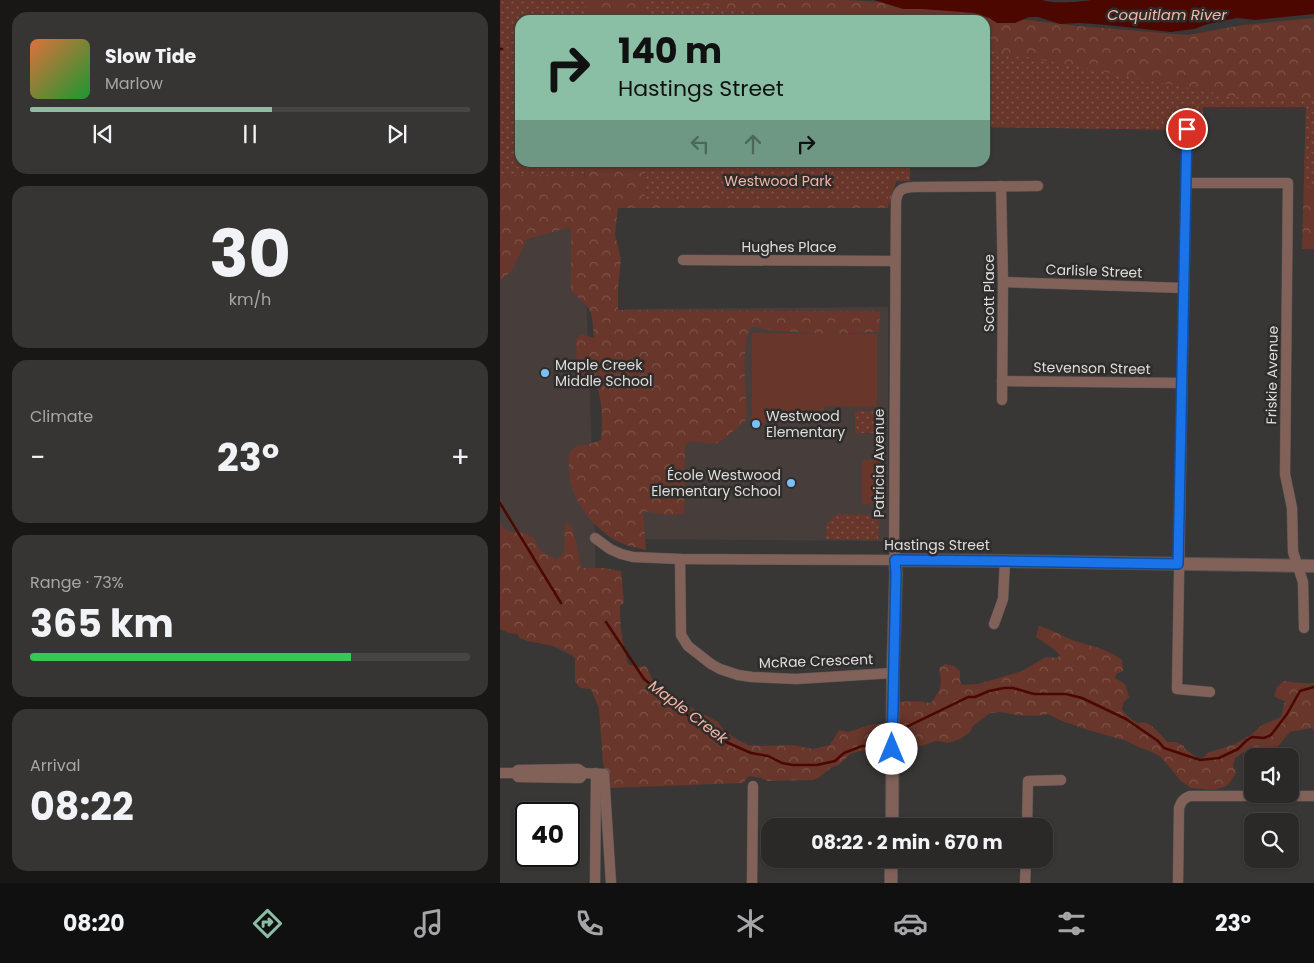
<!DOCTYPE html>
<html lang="en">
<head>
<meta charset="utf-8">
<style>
  :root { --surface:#2b2928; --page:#373534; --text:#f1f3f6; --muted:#a6a6a8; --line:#474545; --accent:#8abfa5 }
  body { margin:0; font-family:Poppins,sans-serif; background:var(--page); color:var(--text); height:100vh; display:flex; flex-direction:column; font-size:19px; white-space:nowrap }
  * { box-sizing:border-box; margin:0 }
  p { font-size:16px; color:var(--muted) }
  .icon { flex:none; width:28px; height:28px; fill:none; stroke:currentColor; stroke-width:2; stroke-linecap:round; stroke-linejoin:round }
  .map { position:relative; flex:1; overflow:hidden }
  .sheet { display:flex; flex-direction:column; gap:12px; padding:12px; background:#181716; width:500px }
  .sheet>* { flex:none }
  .hud { position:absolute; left:15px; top:15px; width:475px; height:152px; border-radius:15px; box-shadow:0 1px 4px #0004,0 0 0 1px var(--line); background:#8abfa5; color:#111; overflow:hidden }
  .fabs { position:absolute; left:744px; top:748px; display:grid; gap:10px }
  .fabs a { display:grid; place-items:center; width:55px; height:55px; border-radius:10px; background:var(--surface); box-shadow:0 1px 4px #0004,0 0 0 1px var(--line); font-size:25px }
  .speed { position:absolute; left:15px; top:802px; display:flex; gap:10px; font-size:25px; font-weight:700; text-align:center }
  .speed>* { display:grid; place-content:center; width:65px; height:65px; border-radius:50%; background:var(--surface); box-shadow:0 1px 4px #0004,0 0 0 1px var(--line); line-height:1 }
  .speed .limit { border:2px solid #111; border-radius:8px; background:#fff; color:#111 }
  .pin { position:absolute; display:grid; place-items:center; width:42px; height:42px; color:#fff; margin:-21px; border:2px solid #fff; border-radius:50%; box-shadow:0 1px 5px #0007 }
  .me { position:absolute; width:55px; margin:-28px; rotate:0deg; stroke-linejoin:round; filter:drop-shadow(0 0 4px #0008) }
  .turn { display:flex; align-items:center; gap:18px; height:105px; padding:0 20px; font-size:22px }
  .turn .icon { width:65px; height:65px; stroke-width:2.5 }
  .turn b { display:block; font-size:35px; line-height:42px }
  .lanes { display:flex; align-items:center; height:48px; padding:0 20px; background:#0003; justify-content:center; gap:25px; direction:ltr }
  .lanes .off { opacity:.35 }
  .big { font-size:38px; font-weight:700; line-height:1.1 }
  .sheet .tile { flex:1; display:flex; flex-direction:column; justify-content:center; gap:8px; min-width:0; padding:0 18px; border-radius:15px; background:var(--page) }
  .sheet .dial { align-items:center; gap:0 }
  .dial b { font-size:65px; line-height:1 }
  .song { display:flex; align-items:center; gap:15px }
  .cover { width:60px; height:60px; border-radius:8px; background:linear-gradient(135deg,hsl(20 70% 55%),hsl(130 70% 35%)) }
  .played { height:5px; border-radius:2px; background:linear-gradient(90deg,var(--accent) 55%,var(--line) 55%) }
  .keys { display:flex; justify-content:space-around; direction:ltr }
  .heat { display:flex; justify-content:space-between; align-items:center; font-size:28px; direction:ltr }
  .charge { height:8px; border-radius:4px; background:linear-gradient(90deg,#34c759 73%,var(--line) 0) }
  .trip { position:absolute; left:261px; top:818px; width:292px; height:50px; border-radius:15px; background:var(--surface); box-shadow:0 1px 4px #0004,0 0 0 1px var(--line); font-weight:700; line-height:50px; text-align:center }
  .tabs { display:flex; height:80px; justify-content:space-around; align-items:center; background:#111010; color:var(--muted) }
  .tabs .icon { width:35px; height:35px }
  .tabs .on { color:var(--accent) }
  .tabs b { font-size:22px; color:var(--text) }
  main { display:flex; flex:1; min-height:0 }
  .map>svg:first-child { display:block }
</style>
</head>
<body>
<main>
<section class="sheet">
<div class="tile">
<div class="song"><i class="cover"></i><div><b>Slow Tide</b><p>Marlow</p></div></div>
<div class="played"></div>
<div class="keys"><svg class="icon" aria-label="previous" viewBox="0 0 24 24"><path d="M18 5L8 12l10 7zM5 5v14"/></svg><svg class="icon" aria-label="pause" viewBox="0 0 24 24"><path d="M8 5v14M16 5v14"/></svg><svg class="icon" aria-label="next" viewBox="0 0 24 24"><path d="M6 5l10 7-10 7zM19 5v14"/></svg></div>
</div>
<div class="tile dial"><b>30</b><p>km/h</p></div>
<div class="tile"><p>Climate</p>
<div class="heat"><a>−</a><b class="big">23°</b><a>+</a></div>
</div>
<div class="tile"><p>Range · 73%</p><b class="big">365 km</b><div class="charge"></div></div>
<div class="tile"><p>Arrival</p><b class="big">08:22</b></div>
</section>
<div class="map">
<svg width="814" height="883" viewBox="0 0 814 883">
  <defs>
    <pattern id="forest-crowns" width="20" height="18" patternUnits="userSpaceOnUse" patternTransform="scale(1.25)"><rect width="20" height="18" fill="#68362a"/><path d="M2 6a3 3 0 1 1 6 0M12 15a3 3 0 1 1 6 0" fill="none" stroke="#7d5348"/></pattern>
    <pattern id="park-dots" width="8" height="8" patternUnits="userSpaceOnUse" patternTransform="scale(1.25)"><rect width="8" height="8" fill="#68362a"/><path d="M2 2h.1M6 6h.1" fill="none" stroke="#7d5348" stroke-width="1.8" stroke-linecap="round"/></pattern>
  </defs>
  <rect width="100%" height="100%" fill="#393736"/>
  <!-- built -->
  <g fill="#473e3b">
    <polygon points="0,175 84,175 83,208 95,538 95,668 0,619"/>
    <polygon points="388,307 388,541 123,539 125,309"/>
  </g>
  <!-- grass -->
  <g fill="#68362a">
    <polygon points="252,333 377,334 377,407 324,406 324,423 252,423"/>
    <polygon points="362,460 380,460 379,505 362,504"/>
  </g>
  <!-- forest -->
  <g fill="url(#forest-crowns)">
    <path d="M0 0H348L380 2 578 26 688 35 743 25 814 18V249H802L806 107H703V130L485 127V20H20V162L84 163V180L85 163H402L388 208H118L115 234 121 259 118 288V310L380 311 379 332 329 334 277 331 254 327 249 329C242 348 245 391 247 412L245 421 224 439 217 443 210 444 193 441 187 443 185 447 184 514 166 515 143 511 146 550C134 547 121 545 110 537 88 522 68 494 69 467 69 463 68 458 69 455 70 451 74 448 76 446L87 445 101 440C102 427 104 394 94 384 90 380 82 377 77 374L76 340 80 334 94 338C92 311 93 309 71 292V227L27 239 11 272 0 280Z"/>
    <path d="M0 522C10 539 20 528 32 537 36 540 37 547 41 551 44 554 51 556 56 559L64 553 65 524 71 525 76 541 81 568H104L121 571 124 603 120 606C120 628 122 642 128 664L137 667 146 666 155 685 183 703 218 722 225 731 238 740 248 745 261 746 292 745 313 749 330 745 339 730 348 732 373 724H382V750L361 751 350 754 339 765 332 767 318 778 313 780 268 781 261 778 249 776 243 783 110 788 103 763 99 709 91 689 80 688 75 682V658L72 655 58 647 28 641 20 638 17 634 9 633 0 629Z"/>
    <path d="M539 626C550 629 561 635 572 640 589 646 607 648 622 660L623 671 616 674 615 678 625 684 629 697 623 703 622 710C627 715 631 720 638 723 641 723 643 722 646 723 652 724 663 737 667 742H676L684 746V748L699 759 704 757 707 753 735 744 751 735 762 725 781 717 785 701 779 699 774 696 777 687 784 681 800 683H814V731L812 728 790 732 774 751 765 756 763 753 752 747 735 758 733 766 736 773 728 785 724 787 714 790 691 788 681 781 661 757 652 752 641 748 624 740 588 730 562 721 548 714 535 716 517 715 500 712 490 713 473 726 470 732 460 739 449 743 436 741 412 749 399 748 398 743 399 702 416 701 431 703C441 688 443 687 439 668L445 664 454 666 460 671V680L462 685 478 684 522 671 546 657 557 658 560 655 551 647 536 637Z"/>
  </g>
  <!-- park -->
  <g fill="url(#park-dots)">
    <polygon points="0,0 85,0 85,20 20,20 20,162 85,163 84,175 0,175"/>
    <polygon points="144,0 165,0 308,20 144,20"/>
    <polygon points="485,49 747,99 814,99 814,187 804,187 806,107 703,107 703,130 485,127"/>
    <polygon points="145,163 410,163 410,181 388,181 388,199 145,199"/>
    <rect x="355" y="411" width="20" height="22"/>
    <polygon points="338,514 379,515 378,540 326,539 327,523"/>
  </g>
  <!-- water -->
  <path fill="#4c0800" d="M374 0H542C552 4 580 2 591 0H814V14L756 20 737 18 708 24 694 29 671 32 607 25 580 23 560 24 538 17H529L515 23H497L489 18 475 13 422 9H403Z"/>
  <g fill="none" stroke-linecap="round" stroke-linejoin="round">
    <!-- stream -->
    <g stroke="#4c0800" stroke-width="2.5">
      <polyline points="0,49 2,49"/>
      <polyline points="0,503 61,603"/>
      <polyline points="106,622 144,679 186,714 226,742 251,753 268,756 282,763 293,765 317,765 335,761 344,753 362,746 383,746"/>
      <polyline points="404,728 468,697 475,697 489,691 504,688 513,688 534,694 566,694 582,698 626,719 658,741 664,748 700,760 719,758 738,749 747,740 752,737 764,738 771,735 787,714 800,691 814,687"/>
    </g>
    <defs>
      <g id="minor">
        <polyline points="687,129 677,689 710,692"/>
        <polyline points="686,183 788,183 785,474 792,508 793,552 803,582 804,628"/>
        <polyline points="501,186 503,282 502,400"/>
        <polyline points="183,260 395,261"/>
        <polyline points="503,282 684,288"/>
        <polyline points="502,381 682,383"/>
        <path d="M95 538 110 549 121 554 133 557 180 559 395 560 394 544 396 201C398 188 403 188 415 187L538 186"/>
        <polyline points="180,559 181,635 188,646 211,664 220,669 238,675 252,677 296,679 393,673"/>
        <polyline points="494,624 503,599 505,561"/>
        <polyline points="0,773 15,773 18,777 76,778 80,778 84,773"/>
        <polyline points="15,773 18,770 78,769 84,773 104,774 111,883"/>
        <polyline points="527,826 528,781 561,780"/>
        <polyline points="95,883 96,773"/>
        <polyline points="252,883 253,786"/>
        <polyline points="525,883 526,859"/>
        <path d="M678 883 679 808C681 801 684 798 690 796H814"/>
      </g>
      <g id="tertiary">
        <polyline points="392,826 393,673 396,573 395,560 505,561 814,566"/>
        <polyline points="391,883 391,859"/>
      </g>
    </defs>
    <!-- minor casing -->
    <use href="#minor" stroke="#575554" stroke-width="11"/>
    <!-- tertiary casing -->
    <use href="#tertiary" stroke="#575554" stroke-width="14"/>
    <!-- minor -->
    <use href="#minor" stroke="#826159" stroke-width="10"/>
    <!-- tertiary -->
    <use href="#tertiary" stroke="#826159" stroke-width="12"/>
  </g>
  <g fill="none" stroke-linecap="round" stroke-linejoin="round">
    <defs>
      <polyline id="route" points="392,749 396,573 395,560 505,561 678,564 687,129"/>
    </defs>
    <!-- route casing -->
    <use href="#route" stroke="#114b97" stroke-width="12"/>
    <!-- route -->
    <use href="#route" stroke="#1a73e8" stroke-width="9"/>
  </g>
  <!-- markers -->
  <g fill="#7abff8" stroke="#2f2d2c" stroke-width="2">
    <circle cx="45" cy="373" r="5"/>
    <circle cx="256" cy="424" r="5"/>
    <circle cx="291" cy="483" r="5"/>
  </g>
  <g text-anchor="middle" stroke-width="5" stroke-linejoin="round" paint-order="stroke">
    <!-- park labels -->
    <g font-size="14" fill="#f5b5a4" stroke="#2f2d2c">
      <text x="278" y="186">Westwood Park</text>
    </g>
    <!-- street labels -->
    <g font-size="14" fill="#dfdddd" stroke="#2f2d2c">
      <text x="289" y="252">Hughes Place</text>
      <text transform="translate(594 271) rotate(2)" y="5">Carlisle Street</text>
      <text transform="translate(489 293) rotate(-90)" y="5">Scott Place</text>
      <text transform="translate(592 368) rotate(1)" y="5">Stevenson Street</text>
      <text transform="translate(772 375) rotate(-89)" y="5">Friskie Avenue</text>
      <text transform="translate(379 463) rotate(-90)" y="5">Patricia Avenue</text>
      <text x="437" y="550">Hastings Street</text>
      <text transform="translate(316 661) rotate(-2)" y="5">McRae Crescent</text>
    </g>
    <!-- poi labels -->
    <g font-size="14" fill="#dfdddd" stroke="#2f2d2c" text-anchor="start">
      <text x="55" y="370">Maple Creek<tspan x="55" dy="16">Middle School</tspan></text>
      <text x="266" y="421">Westwood<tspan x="266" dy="16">Elementary</tspan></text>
      <text x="281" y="480" text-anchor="end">École Westwood<tspan x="281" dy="16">Elementary School</tspan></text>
    </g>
    <!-- water labels -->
    <g font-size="15" font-style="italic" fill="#f5b5a4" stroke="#2f2d2c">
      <text x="667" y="20">Coquitlam River</text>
      <text transform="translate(188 712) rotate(37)" y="5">Maple Creek</text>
    </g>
  </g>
</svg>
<div class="fabs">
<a><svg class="icon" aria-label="sound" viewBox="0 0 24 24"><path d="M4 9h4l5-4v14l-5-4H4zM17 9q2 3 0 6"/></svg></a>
<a><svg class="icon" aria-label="search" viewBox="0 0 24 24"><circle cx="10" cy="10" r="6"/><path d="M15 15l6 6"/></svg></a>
</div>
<div class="speed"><div class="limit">40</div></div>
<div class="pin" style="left:687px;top:129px;background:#d93025"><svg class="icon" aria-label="arrive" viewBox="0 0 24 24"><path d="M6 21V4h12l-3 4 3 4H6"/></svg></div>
<svg class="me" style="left:392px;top:749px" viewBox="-20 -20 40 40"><circle r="19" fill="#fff"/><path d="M0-13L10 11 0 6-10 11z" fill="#1a73e8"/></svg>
<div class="trip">08:22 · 2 min · 670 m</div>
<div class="hud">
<div class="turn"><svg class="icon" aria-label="right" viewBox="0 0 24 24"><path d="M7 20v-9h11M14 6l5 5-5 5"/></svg><div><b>140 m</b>Hastings Street</div></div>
<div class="lanes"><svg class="icon off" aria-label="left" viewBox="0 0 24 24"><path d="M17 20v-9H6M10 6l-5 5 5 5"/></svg><svg class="icon off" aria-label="ahead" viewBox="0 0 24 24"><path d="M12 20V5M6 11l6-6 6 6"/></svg><svg class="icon" aria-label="right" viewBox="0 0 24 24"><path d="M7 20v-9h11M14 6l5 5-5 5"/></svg></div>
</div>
</div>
</main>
<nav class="tabs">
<b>08:20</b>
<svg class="icon on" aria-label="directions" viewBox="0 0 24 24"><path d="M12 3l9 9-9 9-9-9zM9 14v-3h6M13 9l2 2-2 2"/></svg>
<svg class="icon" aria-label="music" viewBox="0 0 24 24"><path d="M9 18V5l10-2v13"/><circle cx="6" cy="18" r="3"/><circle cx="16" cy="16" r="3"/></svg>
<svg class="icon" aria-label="phone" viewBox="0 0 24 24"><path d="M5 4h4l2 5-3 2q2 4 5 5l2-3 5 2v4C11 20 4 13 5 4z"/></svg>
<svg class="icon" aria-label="climate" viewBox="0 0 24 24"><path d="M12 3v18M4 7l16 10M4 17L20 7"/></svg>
<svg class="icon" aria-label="car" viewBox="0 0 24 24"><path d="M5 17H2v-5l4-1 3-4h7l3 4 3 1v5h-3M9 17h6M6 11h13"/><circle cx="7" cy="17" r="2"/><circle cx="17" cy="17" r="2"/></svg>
<svg class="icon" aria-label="filters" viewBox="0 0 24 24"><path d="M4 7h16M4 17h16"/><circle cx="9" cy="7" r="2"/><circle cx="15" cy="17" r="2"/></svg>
<b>23°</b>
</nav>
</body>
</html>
